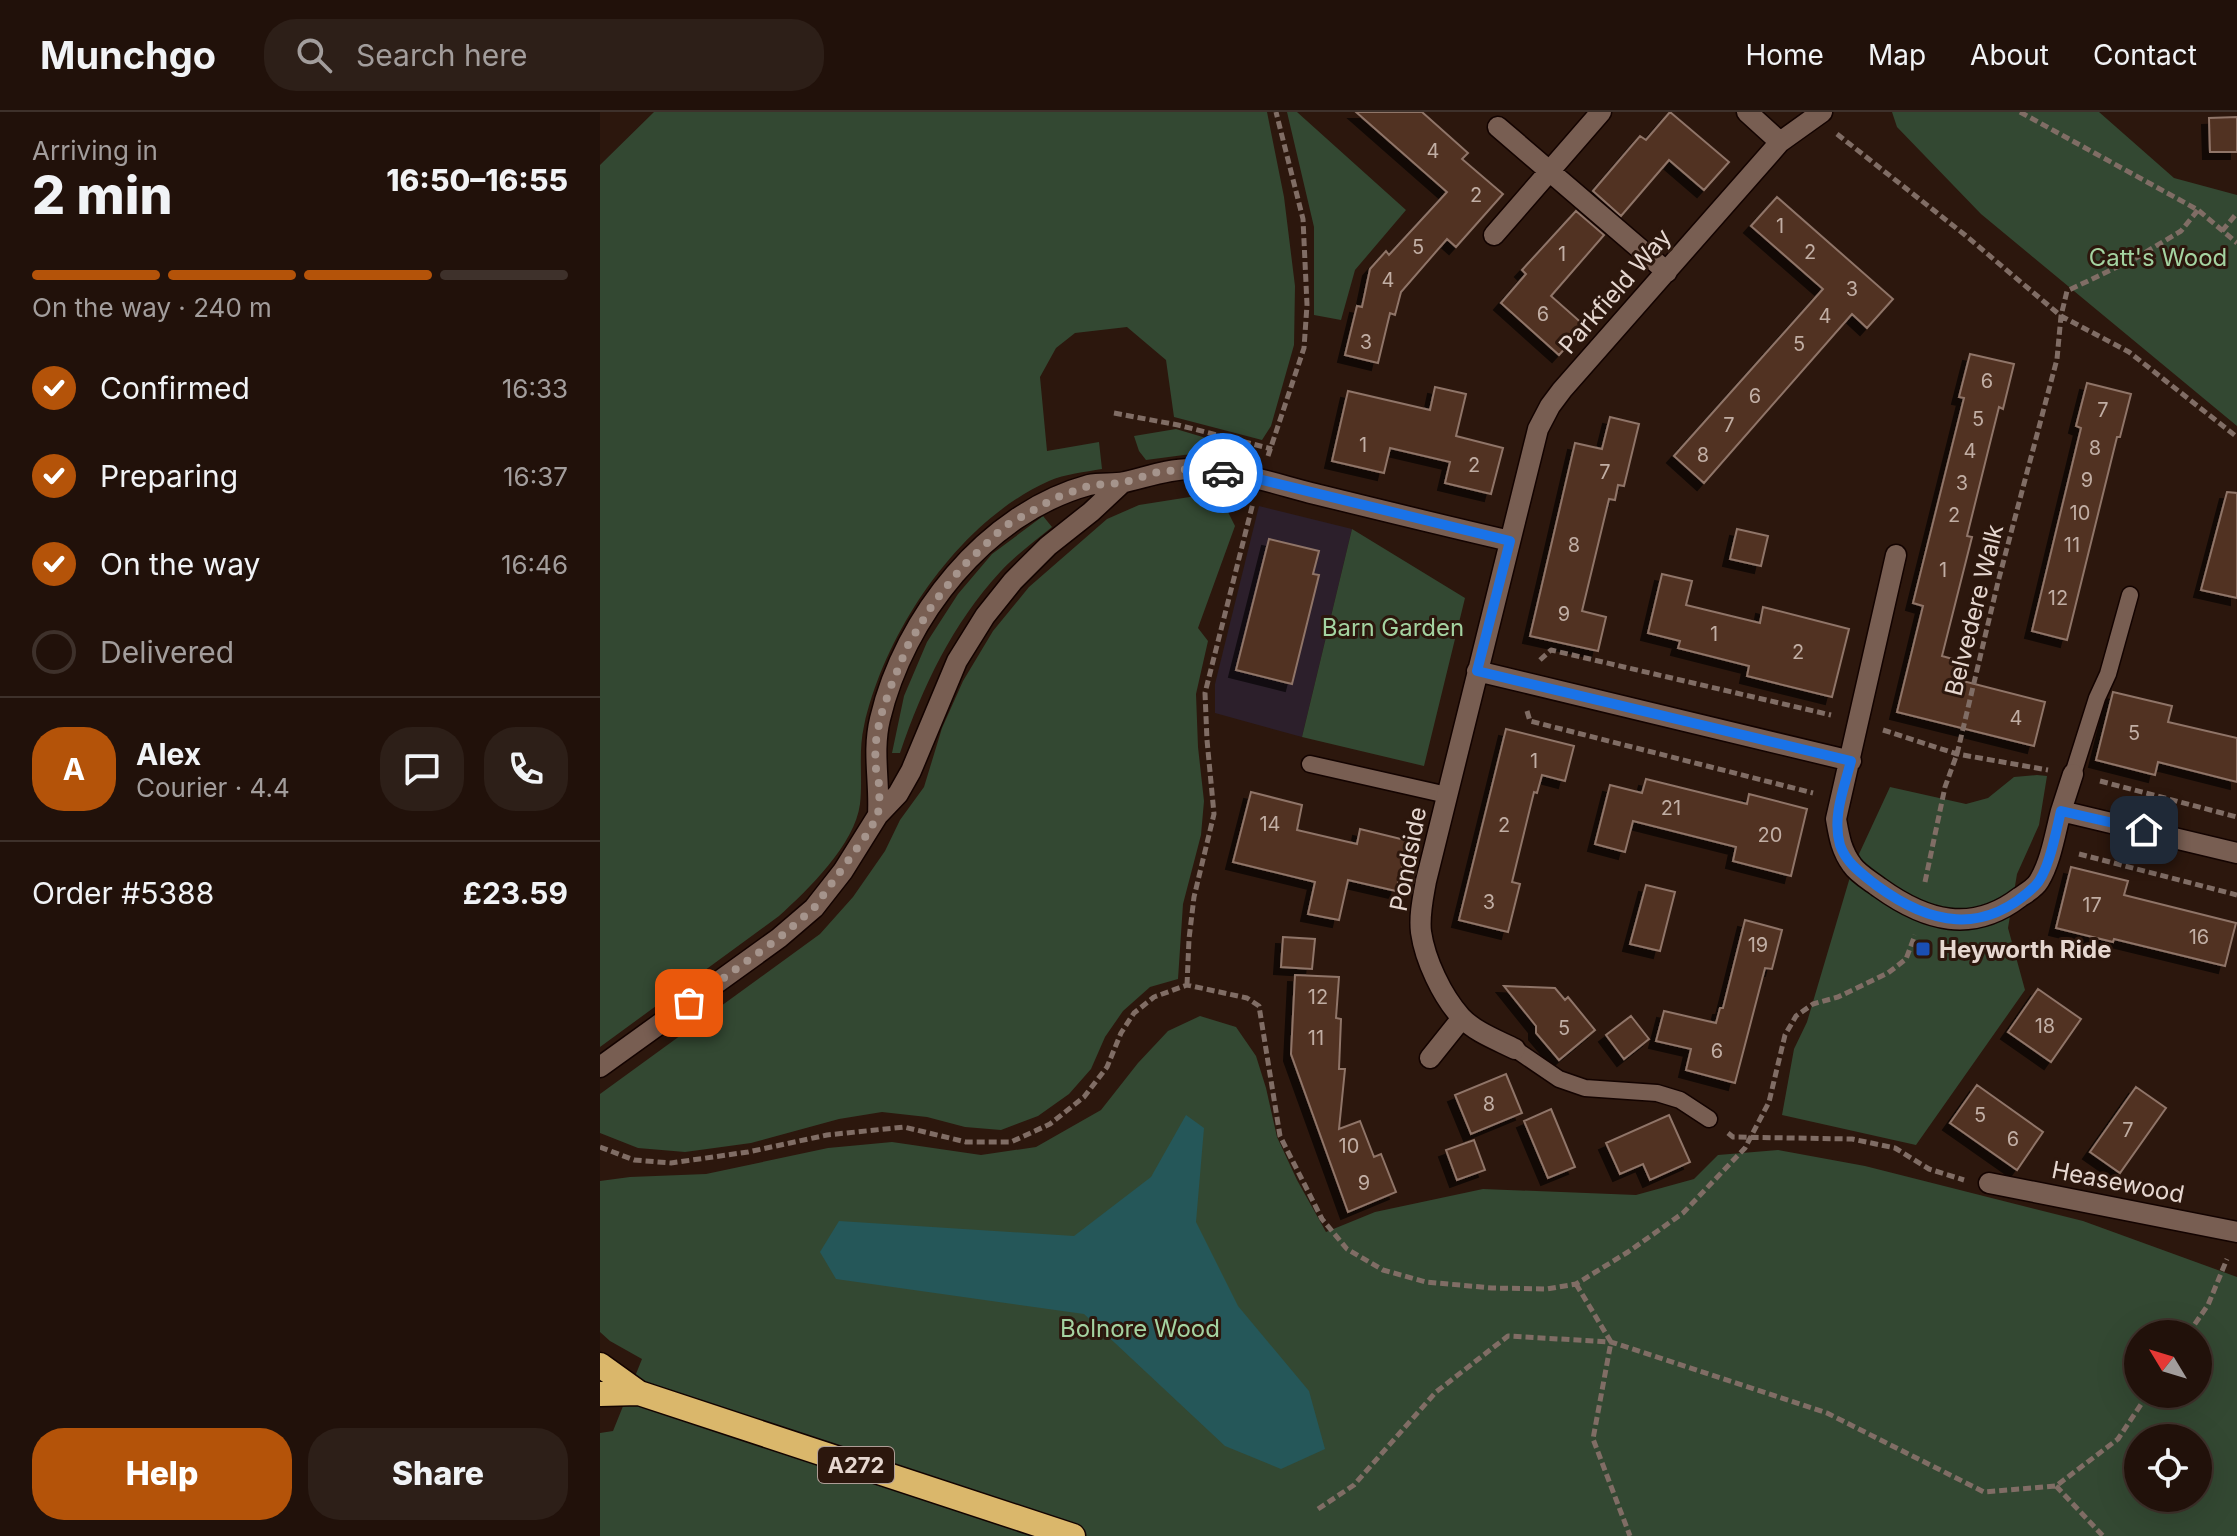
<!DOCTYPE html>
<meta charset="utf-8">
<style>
:root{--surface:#21110a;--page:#2d1f18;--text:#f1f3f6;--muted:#a29d9c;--line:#3e312b;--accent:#b45309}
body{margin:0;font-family:Inter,sans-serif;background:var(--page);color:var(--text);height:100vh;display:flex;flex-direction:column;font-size:30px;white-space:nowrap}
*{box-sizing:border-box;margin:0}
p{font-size:26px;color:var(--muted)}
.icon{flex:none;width:44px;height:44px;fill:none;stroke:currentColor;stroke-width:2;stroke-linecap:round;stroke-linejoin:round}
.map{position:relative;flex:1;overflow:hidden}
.sheet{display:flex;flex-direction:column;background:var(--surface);width:600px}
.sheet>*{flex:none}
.needle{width:52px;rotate:308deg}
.controls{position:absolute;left:1524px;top:1208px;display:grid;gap:16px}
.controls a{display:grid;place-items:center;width:88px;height:88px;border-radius:50%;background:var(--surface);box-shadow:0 8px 32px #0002,0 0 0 2px var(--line);font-size:40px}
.pin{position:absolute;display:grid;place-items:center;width:68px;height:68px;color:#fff;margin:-34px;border-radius:16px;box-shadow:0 4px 12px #0006}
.courier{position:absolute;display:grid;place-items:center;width:80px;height:80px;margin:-40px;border:6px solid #1a73e8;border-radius:50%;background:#fff;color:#222;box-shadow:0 2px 10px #0007}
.overview em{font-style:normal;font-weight:800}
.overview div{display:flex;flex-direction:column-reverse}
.overview{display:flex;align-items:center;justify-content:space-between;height:136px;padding:0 32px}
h1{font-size:52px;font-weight:800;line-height:60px}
.bar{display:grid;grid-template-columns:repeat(4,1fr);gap:12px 8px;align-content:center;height:96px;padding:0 32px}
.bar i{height:10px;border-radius:6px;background:var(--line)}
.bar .active{background:var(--accent)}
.bar p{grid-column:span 4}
.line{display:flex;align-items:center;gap:20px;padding:0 32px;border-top:2px solid var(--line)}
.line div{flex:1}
.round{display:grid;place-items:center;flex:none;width:84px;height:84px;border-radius:32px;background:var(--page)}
ol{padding:0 32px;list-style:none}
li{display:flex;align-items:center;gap:24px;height:88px}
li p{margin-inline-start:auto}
li .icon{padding:8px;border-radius:50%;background:var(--accent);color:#fff;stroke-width:4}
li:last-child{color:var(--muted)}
li i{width:44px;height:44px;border:4px solid var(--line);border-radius:50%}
.action{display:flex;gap:16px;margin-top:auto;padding:16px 32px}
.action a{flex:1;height:92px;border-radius:32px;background:var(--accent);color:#fff;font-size:32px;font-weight:800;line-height:92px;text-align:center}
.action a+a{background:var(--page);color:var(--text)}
header{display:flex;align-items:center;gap:48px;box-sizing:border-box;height:112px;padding:0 40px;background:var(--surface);border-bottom:2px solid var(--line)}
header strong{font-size:38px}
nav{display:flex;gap:44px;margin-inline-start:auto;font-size:28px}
.search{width:560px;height:72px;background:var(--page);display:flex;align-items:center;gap:20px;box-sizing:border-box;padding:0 28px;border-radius:32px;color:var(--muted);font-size:30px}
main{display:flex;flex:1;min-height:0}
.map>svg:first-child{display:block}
.education{fill:#2c1f2b}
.green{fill:#334832;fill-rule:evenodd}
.water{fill:#255759}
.building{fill:#513122;stroke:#8f7468;stroke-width:2;filter:url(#shadow)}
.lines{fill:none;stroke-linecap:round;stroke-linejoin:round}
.lane-casing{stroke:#130300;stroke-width:19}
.street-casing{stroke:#130300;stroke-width:23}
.highway-casing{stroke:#130300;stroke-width:27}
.path{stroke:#806d65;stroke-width:5;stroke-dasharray:8 4;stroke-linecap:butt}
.lane{stroke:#785e52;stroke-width:16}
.street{stroke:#785e52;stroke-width:20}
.highway{stroke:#dab76b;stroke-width:24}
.done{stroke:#a5948c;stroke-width:8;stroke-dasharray:0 14.4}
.route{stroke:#1a73e8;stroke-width:10}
.transit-dot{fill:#1a4fb4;stroke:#2c170d;stroke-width:3}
.labels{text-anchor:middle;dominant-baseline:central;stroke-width:6;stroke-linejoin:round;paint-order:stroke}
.number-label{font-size:20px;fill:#c1aea4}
.shield{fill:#2c170d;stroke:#ae9d96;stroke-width:2}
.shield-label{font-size:22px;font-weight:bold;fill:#e6d7d0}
.park-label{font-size:24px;fill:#a4d3a1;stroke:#2c170d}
.street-label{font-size:24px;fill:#e6d7d0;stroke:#2c170d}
.poi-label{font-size:24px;font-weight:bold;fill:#e6d7d0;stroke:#2c170d;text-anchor:start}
</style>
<header>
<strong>Munchgo</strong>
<div class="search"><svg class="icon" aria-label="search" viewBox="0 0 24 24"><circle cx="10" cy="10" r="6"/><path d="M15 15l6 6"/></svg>Search here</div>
<nav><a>Home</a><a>Map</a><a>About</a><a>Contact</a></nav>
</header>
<main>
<section class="sheet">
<div class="overview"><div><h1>2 min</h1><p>Arriving in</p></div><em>16:50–16:55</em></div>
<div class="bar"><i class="active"></i><i class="active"></i><i class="active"></i><i></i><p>On the way · 240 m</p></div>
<ol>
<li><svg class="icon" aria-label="check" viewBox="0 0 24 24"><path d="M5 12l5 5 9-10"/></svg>Confirmed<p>16:33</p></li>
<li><svg class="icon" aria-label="check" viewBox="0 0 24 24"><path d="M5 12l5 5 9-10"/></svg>Preparing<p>16:37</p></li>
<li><svg class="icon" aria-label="check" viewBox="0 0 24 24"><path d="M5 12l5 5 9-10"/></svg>On the way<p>16:46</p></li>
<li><i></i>Delivered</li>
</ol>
<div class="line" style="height:144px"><b class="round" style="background:var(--accent);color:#fff">A</b><div><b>Alex</b><p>Courier · 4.4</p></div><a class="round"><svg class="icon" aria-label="chat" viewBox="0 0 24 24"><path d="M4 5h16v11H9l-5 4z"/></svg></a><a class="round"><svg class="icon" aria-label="phone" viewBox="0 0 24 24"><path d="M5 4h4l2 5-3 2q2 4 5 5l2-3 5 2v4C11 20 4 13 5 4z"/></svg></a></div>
<div class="line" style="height:104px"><div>Order #5388</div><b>£23.59</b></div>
<div class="action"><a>Help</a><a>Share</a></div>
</section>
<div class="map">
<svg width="1637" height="1424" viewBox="0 0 1637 1424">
<defs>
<filter id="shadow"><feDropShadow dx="-7" dy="7" stdDeviation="0" flood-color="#0009"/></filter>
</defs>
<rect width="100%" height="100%" fill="#2c170d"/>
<path class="education" d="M659,394L752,417L702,625L615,601V572Z"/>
<path class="green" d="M54,0H667L684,85L695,174L694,233L671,314L662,328L574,305L566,248L527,215L475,221L456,236L440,265L447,339L499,330L502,357C485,360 465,362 449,369C359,409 285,519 264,614C258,640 263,666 260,692C255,732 208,778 179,804L0,935V53Z
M687,0H697L806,98L755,158L741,208L714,203V115Z
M1292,0H1499L1574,66L1637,83V314L1381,102L1297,15Z
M576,317L653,340L654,347L599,341L546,348L539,339L534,324Z
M596,384L626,396L635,414L598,516L608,529L596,582L598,635L604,689L601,723L583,792L578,867L550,875L523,899L505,925L491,957L469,982L438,1004L401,1018L365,1015L327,1005L282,1000L239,1007L151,1031L85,1040L38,1036L0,1021V982L220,822L253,785L285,739L300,708L324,675L342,616L363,569L393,519L429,475L507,407L539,393Z
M443,404L452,415C435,429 416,443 401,459C352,512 323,574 300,641H292L304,584L327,530L358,482L392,442Z
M752,417L865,486L824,654L702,625Z
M1437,663L1447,664L1439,713L1417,762L1408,816L1425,878L1316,1033L1182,1003L1194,937L1207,910L1253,755L1290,675L1366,692L1388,686L1414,665Z
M600,904L636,915L656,944L666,976L677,1025L697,1068L726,1120L775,1100L883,1077L1036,1083L1094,1067L1118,1043L1178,1038L1265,1054L1483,1109L1637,1165V1424H0V1321L13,1319L42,1247L10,1229L0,1220V1069L30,1065L106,1062L228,1036L292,1030L381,1043L436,1035L501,998L538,951L568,919ZM1538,1222H1598V1282H1538ZM1538,1326H1598V1386H1538Z"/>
<path class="water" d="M586,1003L604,1016L596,1110L638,1194L709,1279L725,1337L681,1357L625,1334L484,1202L236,1167L220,1140L239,1109L474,1124L551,1065Z"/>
<path class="building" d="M756,0H822L868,41L862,47L903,82L856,135L847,127L801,180L795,203L790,201L778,251L745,243L757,194L762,195L770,157L786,139L789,143L847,80Z
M1070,0L1129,50L1104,78L1069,48L1021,104L993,79L1040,24L1046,28Z
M1637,5V40H1610L1609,6Z
M1177,85L1293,187L1267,216L1252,202L1104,371L1074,344L1223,177L1151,114Z
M976,99L1004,123L951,184L985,214L959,243L901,191L926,162L922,158Z
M1370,242L1414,252L1403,297L1399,295L1391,327L1367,424L1372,425L1342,544L1360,549L1355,567L1445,590L1434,634L1297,600L1323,494L1313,491L1364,286L1359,285Z
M1487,271L1531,282L1520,325H1517L1467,528L1432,519L1481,316L1476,314Z
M835,275L866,282L856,324L903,336L891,382L845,371L850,350L790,336L784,361L732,349L748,279L830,298Z
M1010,305L1039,312L1024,374L1018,373L1015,388L1009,387L982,499L1006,505L998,539L930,524L975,331L1002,337Z
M1627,380L1637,381V486L1601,478Z
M1137,417L1168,424L1161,454L1130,447Z
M669,427L719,439L713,462L719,463L692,572L636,558Z
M1062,462L1092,469L1086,493L1160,511L1163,495L1249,517L1232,585L1147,564L1149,554L1078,536L1080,529L1048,521Z
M1513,580L1572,594L1568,610L1637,626V670L1558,650L1555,663L1496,648Z
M906,617L974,634L965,669L942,663L937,681L934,680L912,770L920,772L908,820L859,808Z
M1046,667L1147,692L1149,682L1207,697L1191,764L1133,749L1136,735L1033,709L1025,740L995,732L1010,673L1042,681Z
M651,680L702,693L697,718L757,732L760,717L809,729L796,779L748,768L739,808L708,802L715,770L633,750Z
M1471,755L1528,769L1524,783L1636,811L1625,854L1514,827L1513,830L1456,816Z
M1046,773L1075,780L1060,839L1030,832Z
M1145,808L1182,818L1172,857L1165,856L1135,971L1086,958L1091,937L1056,929L1064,899L1116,911L1120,896H1123Z
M683,825L715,827L712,857L681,855Z
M695,863L739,865L736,906L741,907L739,957H745L739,1017L760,1009L774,1045L781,1042L796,1080L748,1100L691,942Z
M904,874L955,876L965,888L968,885L995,918L959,948L936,921V914Z
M1438,877L1481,907L1451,950L1408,920Z
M1031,904L1049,927L1024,947L1006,923Z
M906,962L922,1001L871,1022L855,983Z
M1377,973L1443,1020L1417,1058L1350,1011Z
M1536,975L1566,996L1520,1061L1490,1040Z
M951,997L975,1055L948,1066L924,1009Z
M1069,1003L1090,1050L1050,1068L1043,1052L1020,1062L1006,1031Z
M874,1028L885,1058L857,1068L846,1038Z"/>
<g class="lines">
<defs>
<path id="lane" d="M710,652L847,683
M1473,662L1497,586L1508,562L1530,483
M915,937L959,967L985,976L1057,981L1080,988L1109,1007"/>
<path id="street" d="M1147,0L1180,30
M898,15L1067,160
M894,123L1001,0
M1296,443L1236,707C1239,724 1241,738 1252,753C1258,762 1271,769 1280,776C1326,809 1372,822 1420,785C1426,781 1435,776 1439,769C1451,749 1455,722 1461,699L1637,741
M877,559L1251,649
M1461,699L1473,662
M278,703C280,670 272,640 280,607C304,505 386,401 489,373C501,370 514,373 525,370C547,365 568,357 591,357C633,357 675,372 715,382C780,398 845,414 910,429
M915,937C897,928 875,920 861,905C842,884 825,848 821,820C819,803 823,786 826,769L938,317L950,294L962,278L1180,30L1222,0
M830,946L862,906
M0,955L179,826L214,796L243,759L278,703L298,682L311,659L357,549L385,504L413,469L448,434L491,400L522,371
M1389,1071L1637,1120"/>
<path id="highway" d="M0,1253L39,1281L473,1424
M0,1282L39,1281"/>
</defs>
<use href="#lane" class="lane-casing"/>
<use href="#street" class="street-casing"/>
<use href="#highway" class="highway-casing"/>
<path class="path" d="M1420,0L1598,98L1637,131
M1237,22L1365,123L1461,204L1529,240L1637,325
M1622,119L1637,101
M514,301L578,313L672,337
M668,344L704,236L707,193L703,107L676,0
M940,548L951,538L1231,603
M927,599L930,609L1213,681
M1283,618L1357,642L1448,658
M1500,669L1637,705
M1479,742L1637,783
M1325,770L1345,675L1357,642L1398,470L1457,247L1461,204L1467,179L1536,146L1581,119L1598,98
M587,873L589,827L594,785L614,702L607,628L605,581L653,391
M1128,1021L1133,1025L1252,1027L1295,1036L1329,1057L1364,1068
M0,1035L34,1048L71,1051L148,1040L227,1023L304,1015L366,1030H411L450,1012L484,985L507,955L521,921L534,901L554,885L587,873L647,886L659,894L680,1024L722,1107L747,1137L783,1158L826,1170L892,1176L947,1177L976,1172L1028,1140L1083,1101L1145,1036L1169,990L1185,923L1196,904L1213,892L1238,885L1288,861L1306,847L1315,823
M976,1172L1011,1230L993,1327L1030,1424
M1588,1222L1608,1193L1627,1147
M1456,1374L1503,1424
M718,1397L754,1373L836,1280L908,1224L1011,1230L1227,1301L1384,1380L1456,1374L1518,1327L1548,1282"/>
<use href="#lane" class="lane"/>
<use href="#street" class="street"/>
<use href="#highway" class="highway"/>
</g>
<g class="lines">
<path class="done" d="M89,891L179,826L214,796L268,721L278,703L280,677L276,657L275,635L280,606L291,574L308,533L333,492L362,455L405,414L455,386L491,373L522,371L558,360L590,357L623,361"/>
<path class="route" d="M623,361L642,363L910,429L877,559L1251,649C1244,676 1232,705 1240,733C1246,751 1262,762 1276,773C1330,813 1383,824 1435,774C1449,760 1456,719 1461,699L1544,718"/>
</g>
<rect class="transit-dot" x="1315" y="829" width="16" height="16" rx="4"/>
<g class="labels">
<g class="number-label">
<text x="833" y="39">4</text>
<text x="876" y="83">2</text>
<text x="1180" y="114">1</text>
<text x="818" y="135">5</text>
<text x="1210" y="140">2</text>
<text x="962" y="142">1</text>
<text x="788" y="168">4</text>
<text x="1252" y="177">3</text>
<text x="943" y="202">6</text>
<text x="1225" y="204">4</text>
<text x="766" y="230">3</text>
<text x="1199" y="232">5</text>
<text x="1387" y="269">6</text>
<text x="1155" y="284">6</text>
<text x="1503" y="298">7</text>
<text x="1378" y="307">5</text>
<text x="1129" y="313">7</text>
<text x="763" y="333">1</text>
<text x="1495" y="336">8</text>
<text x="1370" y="339">4</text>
<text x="1103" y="343">8</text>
<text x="874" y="353">2</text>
<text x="1005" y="360">7</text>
<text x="1487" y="368">9</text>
<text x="1362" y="371">3</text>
<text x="1480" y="401">10</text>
<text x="1354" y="403">2</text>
<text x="974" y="433">8</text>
<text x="1472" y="433">11</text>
<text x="1343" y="458">1</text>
<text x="1458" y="486">12</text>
<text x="964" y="502">9</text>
<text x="1114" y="522">1</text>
<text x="1198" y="540">2</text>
<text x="1416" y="606">4</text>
<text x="1534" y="621">5</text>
<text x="934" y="649">1</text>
<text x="1071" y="696">21</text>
<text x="670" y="712">14</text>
<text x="904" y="713">2</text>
<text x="1170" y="723">20</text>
<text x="889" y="790">3</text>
<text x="1492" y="793">17</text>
<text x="1599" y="825">16</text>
<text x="1158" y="833">19</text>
<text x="718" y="885">12</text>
<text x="1445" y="914">18</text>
<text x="964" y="916">5</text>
<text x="716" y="926">11</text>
<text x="1117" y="939">6</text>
<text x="889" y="992">8</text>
<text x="1380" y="1003">5</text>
<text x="1528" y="1018">7</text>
<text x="1413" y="1027">6</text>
<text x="749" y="1034">10</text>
<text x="764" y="1071">9</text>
</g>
<rect class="shield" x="218" y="1335" width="76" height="36" rx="6"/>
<g class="shield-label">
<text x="256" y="1353">A272</text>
</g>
<g class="park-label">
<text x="1558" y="145">Catt's Wood</text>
<text x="793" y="515">Barn Garden</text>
<text x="540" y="1216">Bolnore Wood</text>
</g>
<g class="street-label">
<text transform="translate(1015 179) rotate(-49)">Parkfield Way</text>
<text transform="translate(1374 498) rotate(-76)">Belvedere Walk</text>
<text transform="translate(808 747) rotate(-79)">Pondside</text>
<text transform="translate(1518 1070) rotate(11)">Heasewood</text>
</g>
<g class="poi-label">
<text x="1339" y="837">Heyworth Ride</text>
</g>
</g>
</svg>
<div class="controls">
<a><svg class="needle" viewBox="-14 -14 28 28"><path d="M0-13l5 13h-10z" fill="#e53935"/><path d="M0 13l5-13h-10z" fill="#a29d9c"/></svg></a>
<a><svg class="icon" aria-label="locate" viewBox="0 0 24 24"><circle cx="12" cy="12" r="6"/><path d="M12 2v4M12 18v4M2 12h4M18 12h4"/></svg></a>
</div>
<div class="pin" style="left:89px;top:891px;background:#ea580c"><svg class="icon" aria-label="bag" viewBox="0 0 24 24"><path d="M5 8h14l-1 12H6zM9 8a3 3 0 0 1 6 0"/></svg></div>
<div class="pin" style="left:1544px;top:718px;background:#1f2937"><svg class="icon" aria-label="home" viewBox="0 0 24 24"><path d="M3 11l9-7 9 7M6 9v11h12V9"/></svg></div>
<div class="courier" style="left:623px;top:361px"><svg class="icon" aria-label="car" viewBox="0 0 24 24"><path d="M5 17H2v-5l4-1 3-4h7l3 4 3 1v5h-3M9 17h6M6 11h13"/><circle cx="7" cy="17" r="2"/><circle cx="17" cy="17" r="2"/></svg></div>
</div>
</main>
